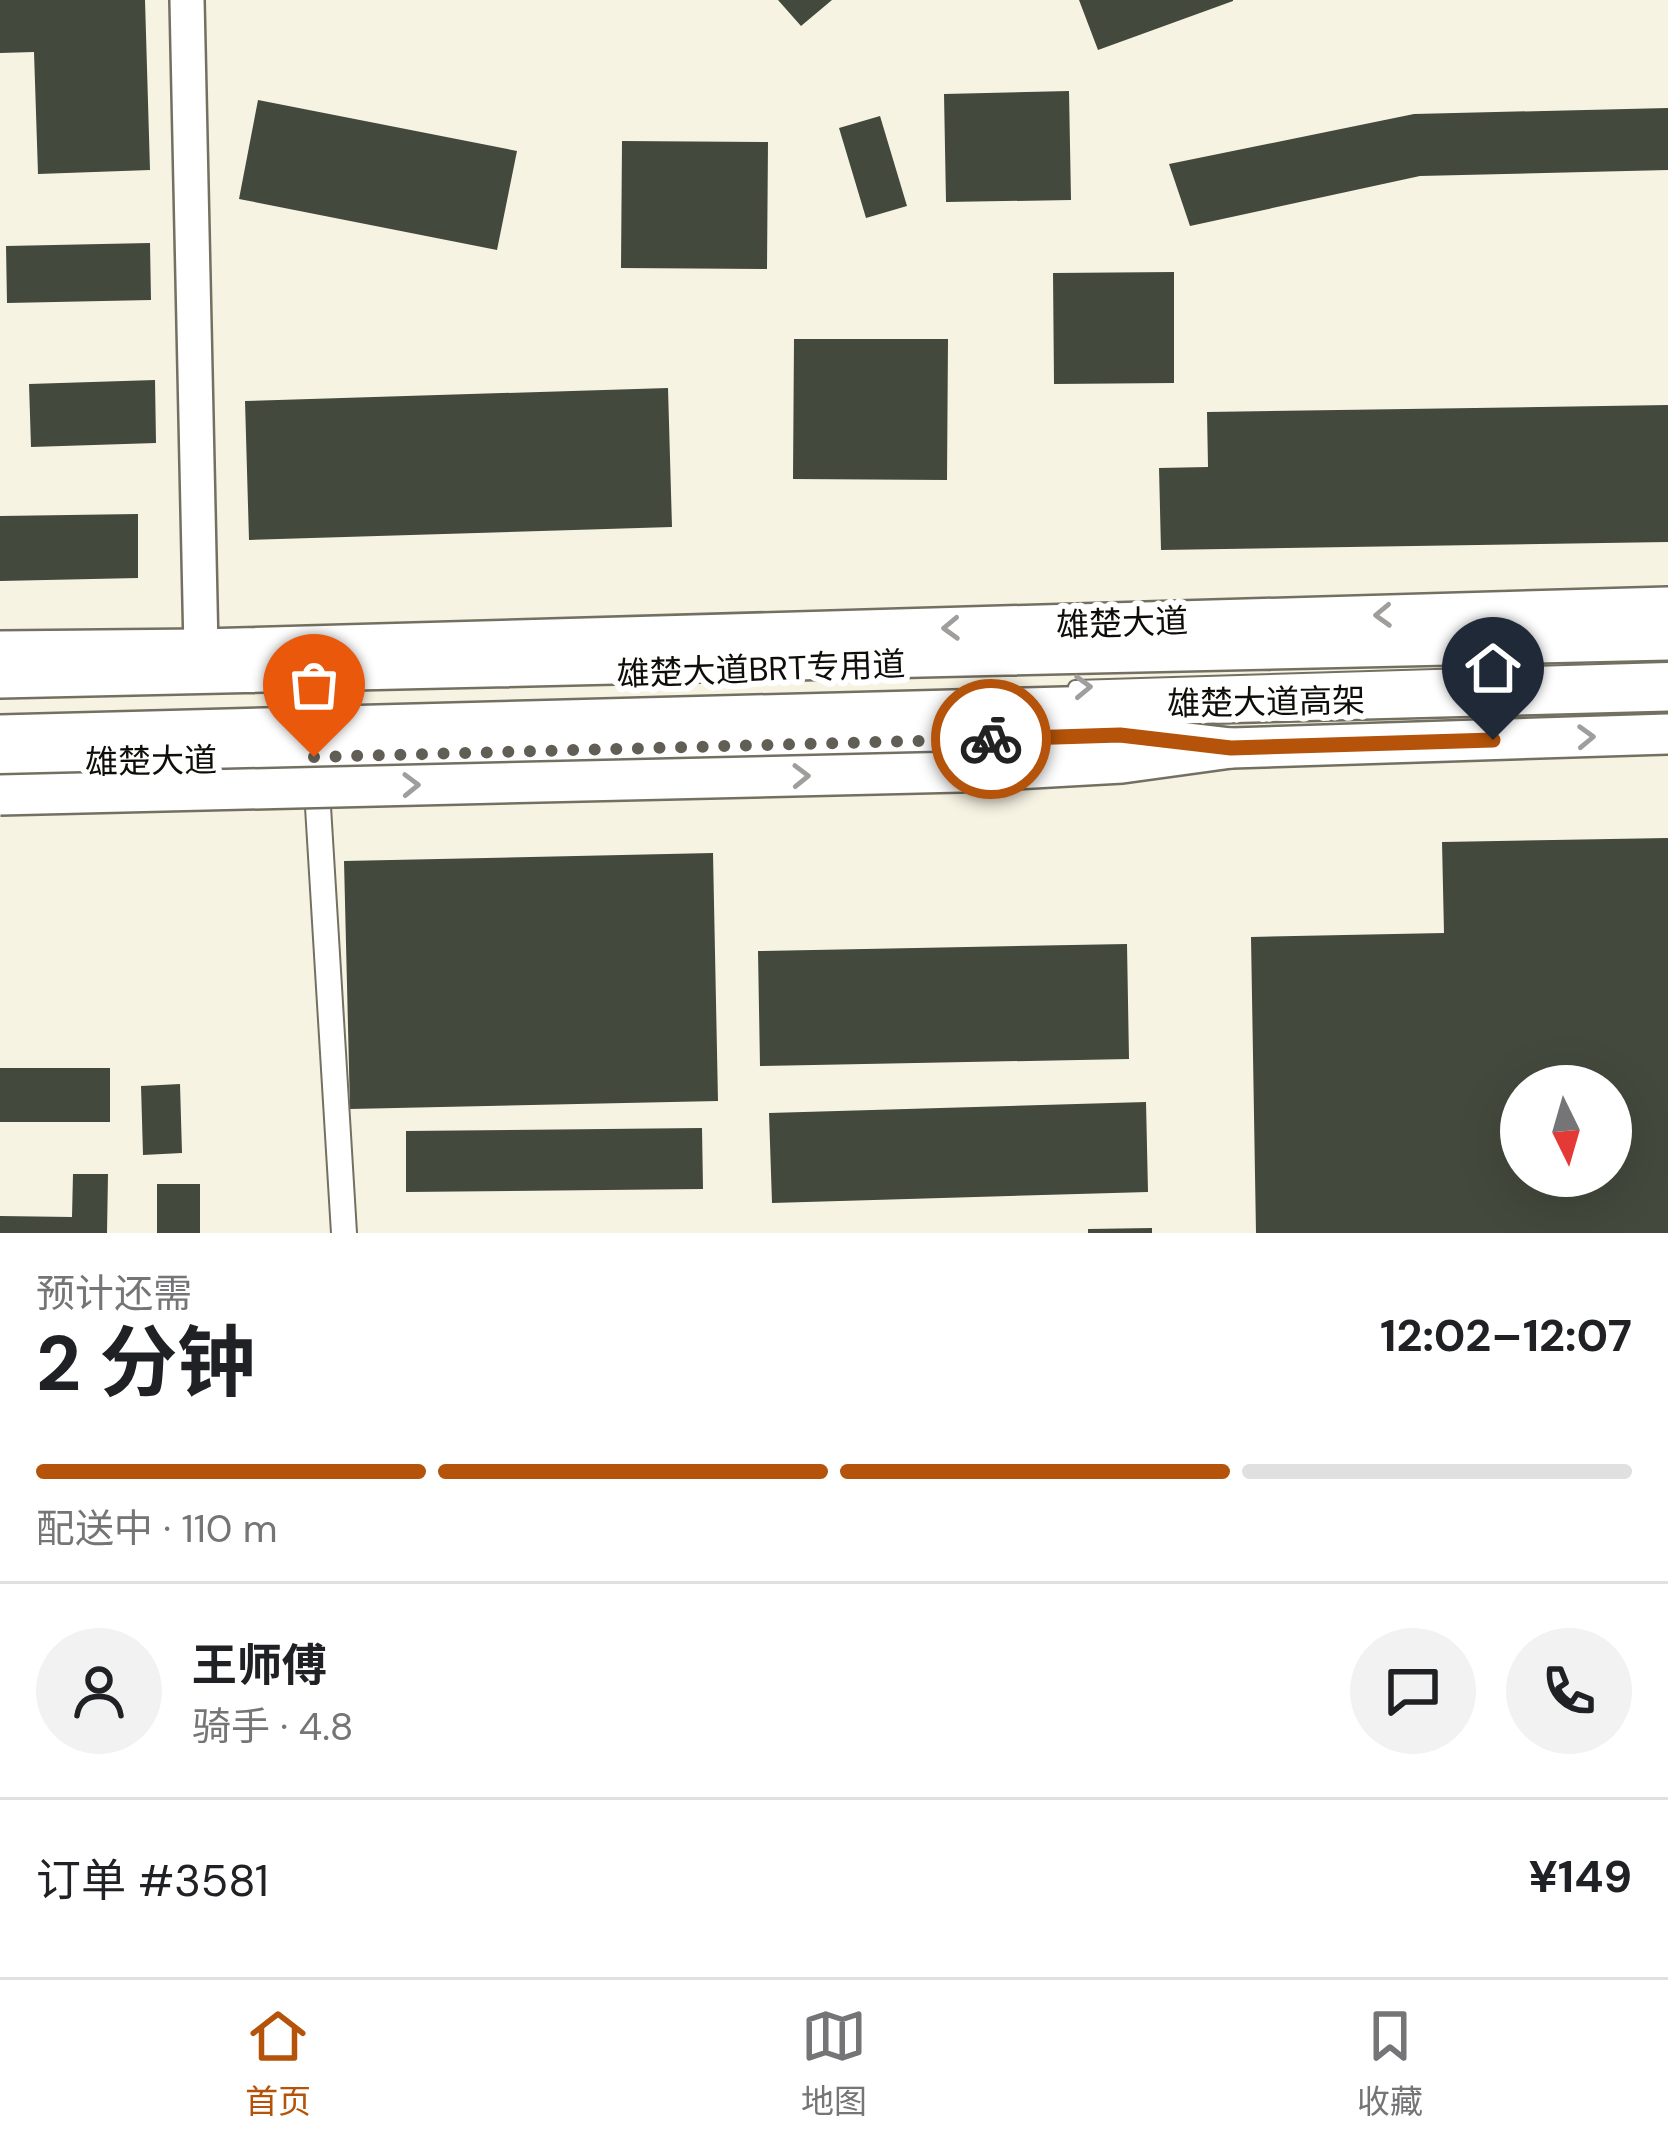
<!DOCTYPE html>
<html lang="zh">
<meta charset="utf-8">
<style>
:root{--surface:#fff;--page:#f2f2f2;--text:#202124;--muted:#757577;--line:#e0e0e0;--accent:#b45309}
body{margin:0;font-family:"DM Sans","Noto Sans SC",sans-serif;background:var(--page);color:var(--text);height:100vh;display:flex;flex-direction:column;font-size:45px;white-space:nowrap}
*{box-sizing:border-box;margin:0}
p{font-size:39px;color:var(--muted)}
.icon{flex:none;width:66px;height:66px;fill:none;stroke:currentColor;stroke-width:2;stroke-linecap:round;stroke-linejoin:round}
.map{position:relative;height:1233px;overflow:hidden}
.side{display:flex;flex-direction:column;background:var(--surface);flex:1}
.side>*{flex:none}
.needle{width:78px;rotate:175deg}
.fabs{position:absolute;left:1500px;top:1065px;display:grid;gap:24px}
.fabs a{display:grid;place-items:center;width:132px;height:132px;border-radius:50%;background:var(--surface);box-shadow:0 12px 48px #0002;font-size:60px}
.pin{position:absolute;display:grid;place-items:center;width:102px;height:102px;color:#fff;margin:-123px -51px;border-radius:50% 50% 50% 0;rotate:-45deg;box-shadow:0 0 12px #0007}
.pin .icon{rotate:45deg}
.courier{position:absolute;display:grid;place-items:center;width:120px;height:120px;margin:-60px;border:9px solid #b45309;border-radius:50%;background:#fff;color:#222;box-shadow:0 3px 15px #0007}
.head em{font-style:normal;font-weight:700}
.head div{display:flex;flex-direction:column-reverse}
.head{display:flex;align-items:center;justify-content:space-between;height:204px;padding:0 36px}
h1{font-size:78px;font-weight:700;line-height:90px}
.bar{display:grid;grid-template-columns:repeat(4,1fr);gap:18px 12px;align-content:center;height:144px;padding:0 36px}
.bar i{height:15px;border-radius:9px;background:var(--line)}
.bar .active{background:var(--accent)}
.bar p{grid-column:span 4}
.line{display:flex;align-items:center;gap:30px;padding:0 36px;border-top:3px solid var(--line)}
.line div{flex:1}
.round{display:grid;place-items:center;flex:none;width:126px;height:126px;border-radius:63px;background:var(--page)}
.tab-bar{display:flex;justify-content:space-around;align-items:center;height:168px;border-top:3px solid var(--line);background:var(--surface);font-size:33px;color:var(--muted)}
.tab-bar a{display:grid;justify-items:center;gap:6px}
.tab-bar .active{color:var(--accent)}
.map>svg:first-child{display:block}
.building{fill:#43493c;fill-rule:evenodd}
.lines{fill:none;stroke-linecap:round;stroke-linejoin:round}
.service-casing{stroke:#737062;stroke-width:16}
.minor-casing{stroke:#737062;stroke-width:28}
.secondary-casing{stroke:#737062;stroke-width:38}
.primary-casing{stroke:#737062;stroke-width:44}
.trunk-casing{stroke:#737062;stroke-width:44}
.service{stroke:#fff;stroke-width:12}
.minor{stroke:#fff;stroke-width:24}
.secondary{stroke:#fff;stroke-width:33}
.primary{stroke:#fff;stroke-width:39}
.trunk{stroke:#fff;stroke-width:39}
.trunk-bridge-casing{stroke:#737062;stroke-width:44;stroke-linecap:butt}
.trunk-bridge{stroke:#fff;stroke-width:39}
.oneway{stroke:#9f9e9c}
.done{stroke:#605e55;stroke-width:12;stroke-dasharray:0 21.6}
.route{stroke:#b45309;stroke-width:15}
.labels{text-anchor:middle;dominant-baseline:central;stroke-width:12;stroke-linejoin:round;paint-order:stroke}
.street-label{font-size:33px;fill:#0e0d08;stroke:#fff}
</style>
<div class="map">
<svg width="1668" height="1233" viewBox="0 0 1668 1233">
<rect width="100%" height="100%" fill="#f7f3e3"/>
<path class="building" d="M0,0H145L150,170L38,174L34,52L0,53Z
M778,0H832L801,26Z
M1079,0H1233V1L1098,50Z
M1069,91L1071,200L946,202L944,94Z
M258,100L517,151L497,250L239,199Z
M1668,108V170L1420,176L1190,226L1169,164L1414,114Z
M880,116L907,206L866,218L839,128Z
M622,141L768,142L767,269L621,268Z
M150,243L151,300L7,303L6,246Z
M1174,272V383L1054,384L1053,273Z
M794,339H948L947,480L793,479Z
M155,380L156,443L31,447L29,384Z
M668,388L672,527L249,540L245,401Z
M1668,405V542L1161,550L1159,468L1208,467L1207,412Z
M138,514V578L0,581V516Z
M1668,838V1233H1256L1251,937L1444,933L1442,842ZM1521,1086H1611V1176H1521Z
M713,853L718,1101L350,1109L344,861Z
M1127,944L1129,1059L760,1066L758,951Z
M0,1068H110V1122H0Z
M180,1084L182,1153L143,1155L141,1086Z
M1146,1102L1148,1192L772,1203L769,1113Z
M702,1128L703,1189L406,1192V1131Z
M73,1174H108L107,1233H0V1216L72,1217Z
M157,1184H200V1233H157Z
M1152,1228V1233H1088V1229Z"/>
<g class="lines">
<defs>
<path id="service" d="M1075,687L1668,669"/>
<path id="minor" d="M316,774L344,1233"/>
<path id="secondary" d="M187,0L201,649"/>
<path id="primary" d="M0,651L201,649L1668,607
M0,764L1120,735L1231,748L1668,734"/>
<path id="trunk" d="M0,678L1668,640
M0,735L1668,691
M960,772L1122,763L1231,748"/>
</defs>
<use href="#service" class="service-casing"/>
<use href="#minor" class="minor-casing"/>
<use href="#secondary" class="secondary-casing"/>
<use href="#primary" class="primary-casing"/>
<use href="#trunk" class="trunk-casing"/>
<use href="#service" class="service"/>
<use href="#minor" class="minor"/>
<use href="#secondary" class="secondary"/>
<use href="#primary" class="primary"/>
<use href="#trunk" class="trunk"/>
<defs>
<path id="trunk-bridge" d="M0,795L960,772"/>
</defs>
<use href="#trunk-bridge" class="trunk-bridge-casing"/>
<use href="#trunk-bridge" class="trunk-bridge"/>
</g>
<defs><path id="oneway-chevron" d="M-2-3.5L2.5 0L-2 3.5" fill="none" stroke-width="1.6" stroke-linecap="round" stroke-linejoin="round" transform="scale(3)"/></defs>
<g class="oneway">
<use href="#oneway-chevron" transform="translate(1383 615) rotate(178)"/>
<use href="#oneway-chevron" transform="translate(951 628) rotate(178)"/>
<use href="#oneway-chevron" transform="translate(1083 687) rotate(-2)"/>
<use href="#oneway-chevron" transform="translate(1586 737) rotate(-2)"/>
<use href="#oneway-chevron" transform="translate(801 776) rotate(-1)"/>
<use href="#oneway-chevron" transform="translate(411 785) rotate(-1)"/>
</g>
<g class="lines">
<path class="done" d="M314,757L991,739"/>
<path class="route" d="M991,739L1120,735L1231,748L1493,740"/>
</g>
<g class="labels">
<g class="street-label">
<text transform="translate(1122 623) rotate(-2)">雄楚大道</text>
<text transform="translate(761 669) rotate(-2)">雄楚大道BRT专用道</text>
<text transform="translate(1266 702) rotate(-1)">雄楚大道高架</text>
<text transform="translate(151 761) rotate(-1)">雄楚大道</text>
</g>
</g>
</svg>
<div class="fabs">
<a><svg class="needle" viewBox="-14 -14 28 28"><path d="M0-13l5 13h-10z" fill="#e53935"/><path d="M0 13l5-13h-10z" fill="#757577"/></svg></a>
</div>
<div class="pin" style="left:314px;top:757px;background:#ea580c"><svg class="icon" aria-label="bag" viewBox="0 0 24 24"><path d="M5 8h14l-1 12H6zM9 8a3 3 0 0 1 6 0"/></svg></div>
<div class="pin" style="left:1493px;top:740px;background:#1f2937"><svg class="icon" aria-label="home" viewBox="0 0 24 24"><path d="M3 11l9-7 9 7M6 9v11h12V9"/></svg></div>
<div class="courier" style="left:991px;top:739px"><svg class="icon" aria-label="bike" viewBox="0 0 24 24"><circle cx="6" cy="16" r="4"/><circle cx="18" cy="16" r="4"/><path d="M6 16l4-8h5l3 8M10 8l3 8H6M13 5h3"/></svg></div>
</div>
<section class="side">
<div class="head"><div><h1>2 分钟</h1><p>预计还需</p></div><em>12:02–12:07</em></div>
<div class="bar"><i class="active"></i><i class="active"></i><i class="active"></i><i></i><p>配送中 · 110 m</p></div>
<div class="line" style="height:216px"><a class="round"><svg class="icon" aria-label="person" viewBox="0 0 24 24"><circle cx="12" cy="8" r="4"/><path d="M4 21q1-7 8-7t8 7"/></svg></a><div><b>王师傅</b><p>骑手 · 4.8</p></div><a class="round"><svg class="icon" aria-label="chat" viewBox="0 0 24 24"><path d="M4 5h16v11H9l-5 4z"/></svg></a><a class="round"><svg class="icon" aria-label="phone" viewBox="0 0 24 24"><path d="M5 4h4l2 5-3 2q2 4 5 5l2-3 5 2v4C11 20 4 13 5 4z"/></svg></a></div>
<div class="line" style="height:156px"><div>订单 #3581</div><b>¥149</b></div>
</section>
<nav class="tab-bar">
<a class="active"><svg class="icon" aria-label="home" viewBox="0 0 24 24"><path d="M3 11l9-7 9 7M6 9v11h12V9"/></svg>首页</a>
<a><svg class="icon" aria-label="map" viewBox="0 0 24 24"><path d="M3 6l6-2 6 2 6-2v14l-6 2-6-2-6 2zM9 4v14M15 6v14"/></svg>地图</a>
<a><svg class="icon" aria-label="saved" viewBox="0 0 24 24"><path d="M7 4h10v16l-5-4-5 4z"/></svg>收藏</a>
</nav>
